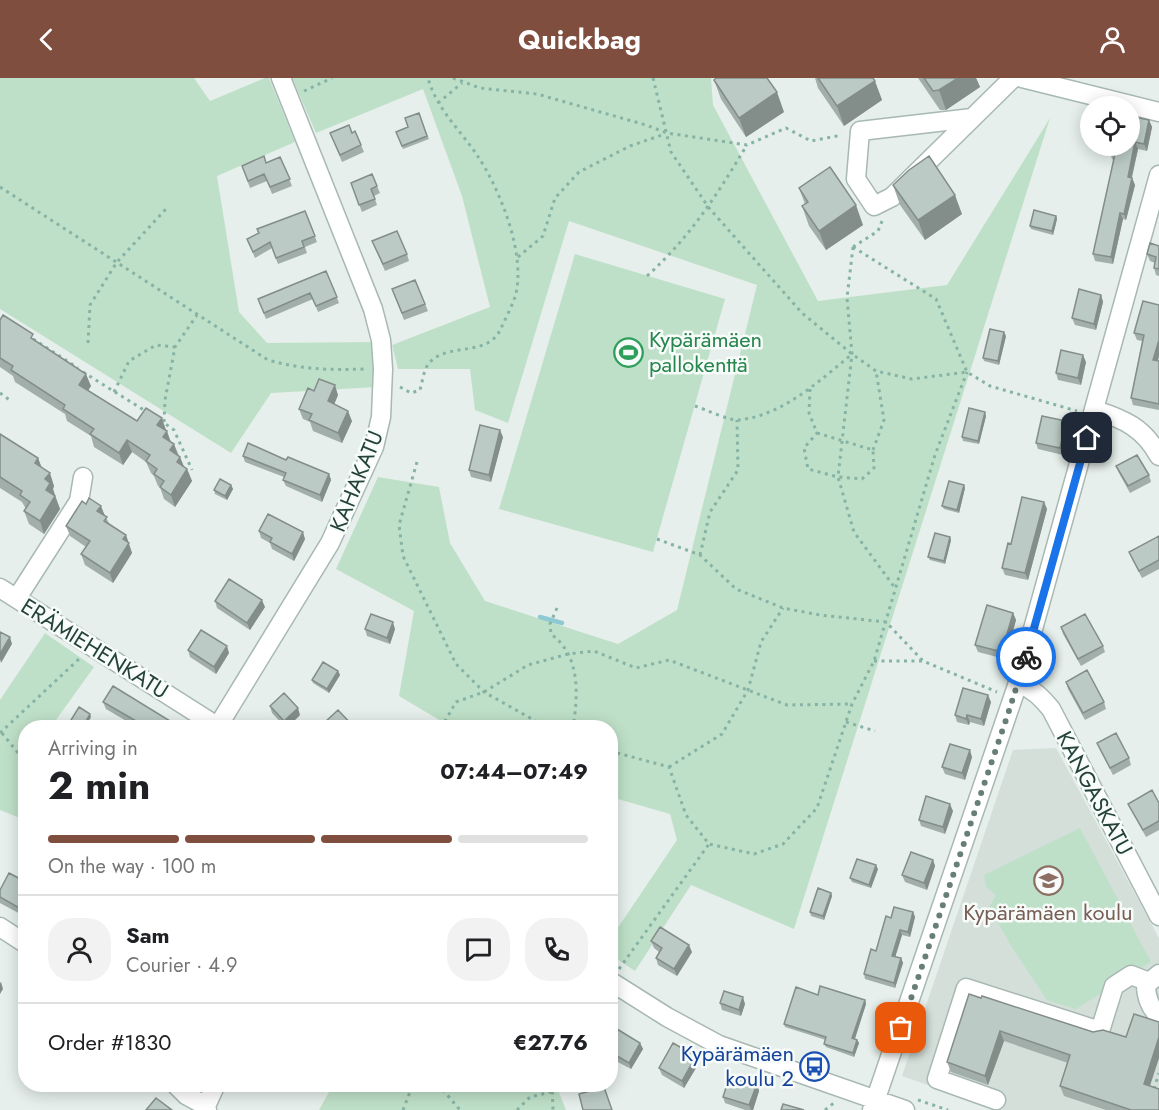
<!DOCTYPE html>
<meta charset="utf-8">
<style>
:root{--surface:#fff;--page:#f2f2f2;--text:#202124;--muted:#757577;--line:#e0e0e0;--accent:#7f4e3f}
body{margin:0;font-family:Jost,sans-serif;background:var(--page);color:var(--text);height:100vh;display:flex;flex-direction:column;font-size:22px;white-space:nowrap}
*{box-sizing:border-box;margin:0}
p{font-size:20px;color:var(--muted)}
.icon{flex:none;width:33px;height:33px;fill:none;stroke:currentColor;stroke-width:2;stroke-linecap:round;stroke-linejoin:round}
.map{position:relative;flex:1;overflow:hidden}
.side{position:absolute;left:18px;top:642px;width:600px;height:372px;display:flex;flex-direction:column;background:var(--surface);border-radius:24px;box-shadow:0 3px 15px #0003}
.side>*{flex:none}
.buttons{position:absolute;left:1080px;top:18px;display:grid;gap:12px}
.buttons a{display:grid;place-items:center;width:60px;height:60px;border-radius:50%;background:var(--surface);box-shadow:0 3px 15px #0003;font-size:30px}
.pin{position:absolute;display:grid;place-items:center;width:51px;height:51px;color:#fff;margin:-26px;border-radius:12px;box-shadow:0 3px 9px #0006}
.courier{position:absolute;display:grid;place-items:center;width:60px;height:60px;margin:-30px;border:4px solid #1a73e8;border-radius:50%;background:#fff;color:#222;box-shadow:0 2px 8px #0007}
.summary em{font-style:normal;font-weight:700}
.summary div{display:flex;flex-direction:column-reverse}
.summary{display:flex;align-items:center;justify-content:space-between;height:102px;padding:0 30px}
h1{font-size:39px;font-weight:700;line-height:45px}
.bar{display:grid;grid-template-columns:repeat(4,1fr);gap:9px 6px;align-content:center;height:72px;padding:0 30px}
.bar i{height:8px;border-radius:4px;background:var(--line)}
.bar .on{background:var(--accent)}
.bar p{grid-column:span 4}
.line{display:flex;align-items:center;gap:15px;padding:0 30px;border-top:2px solid var(--line)}
.line div{flex:1}
.round{display:grid;place-items:center;flex:none;width:63px;height:63px;border-radius:24px;background:var(--page)}
header{display:flex;justify-content:space-between;align-items:center;height:78px;padding:0 30px;background:var(--accent);color:#fff;font-size:27px;font-weight:700}
.map>svg:first-child{display:block}
.built{fill:#d4dfda}
.green{fill:#bfe0c8}
.lines{fill:none;stroke-linecap:round;stroke-linejoin:round}
.stream{stroke:#8ec9d4;stroke-width:4.5}
.minor-casing{stroke:#a8b8b2;stroke-width:21}
.path{stroke:#86b3a5;stroke-width:3;stroke-dasharray:3 4.5;stroke-linecap:butt}
.minor{stroke:#fff;stroke-width:18}
.wall{fill:#a1aea9}
.shaded-wall{fill:#838d89}
.building{fill:#bbcac4;stroke:#838d89;stroke-width:1.5}
.done{stroke:#687f78;stroke-width:6;stroke-dasharray:0 10.8}
.route{stroke:#1a73e8;stroke-width:8}
.labels{text-anchor:middle;dominant-baseline:central;stroke-width:5;stroke-linejoin:round;paint-order:stroke}
.leisure-label{font-size:22px;fill:#27864d;stroke:#f7fbf9;text-anchor:start}
.street-label{font-size:22px;fill:#24423a;stroke:#f7fbf9}
.education-label{font-size:22px;fill:#785e54;stroke:#f7fbf9}
.transit-label{font-size:22px;fill:#164399;stroke:#f7fbf9;text-anchor:end}
</style>
<header><svg class="icon" aria-label="back" viewBox="0 0 24 24"><path d="M15 5l-7 7 7 7"/></svg>Quickbag<svg class="icon" aria-label="person" viewBox="0 0 24 24"><circle cx="12" cy="8" r="4"/><path d="M4 21q1-7 8-7t8 7"/></svg></header>
<div class="map">
<svg width="1159" height="1032" viewBox="0 0 1159 1032">
<rect width="100%" height="100%" fill="#e6efeb"/>
<path class="built" d="M1056,670L1159,860V1032H999L902,998L1013,672Z"/>
<path class="green" d="M0,0H194L210,23L265,0H269L295,64L217,98L239,234L267,265L374,264L377,309L271,315L231,375L0,231Z
M292,0H711L713,27L818,223L947,207L1050,40L794,851L691,807L635,893L611,877V860L677,762L670,736L611,719L610,650L451,649L399,618L414,533L336,491L378,399L439,409L450,465L485,523L618,566L677,532L757,207L569,143L508,345L475,332L470,291H398L392,267L490,229L462,118L423,11L316,55Z
M575,176L725,221L653,474L499,431Z
M45,555L94,589L51,649L26,650L25,742L0,732V622Z
M1080,750L1151,884L1076,931L1047,922L1013,871L989,829L996,817L986,809L984,797Z
M333,1007H556L566,1032H319Z"/>
<g class="lines">
<path class="stream" d="M540,539L562,545"/>
<defs>
<path id="minor" d="M1022,0L1159,34
M972,40L860,53L856,101L874,128L892,119L1013,0
M1095,332C1124,341 1144,350 1159,378
M0,510L220,650
M17,520L79,423L83,399
M1018,605C1033,611 1041,619 1051,631L1159,838
M218,648L330,465L374,369L381,339L383,291L381,262L373,231L281,0
M0,849L26,866
M1159,896L1146,907C1146,918 1150,930 1159,938
M610,903L667,939L719,967L905,1032
M175,1006L186,1017L206,1028
M996,1022L937,1001L966,910L1100,953L1114,908L1131,897L1149,904
M207,1032L206,1028L216,1006
M872,1032L1018,605L1159,97"/>
</defs>
<use href="#minor" class="minor-casing"/>
<path class="path" d="M453,0L480,10L537,16L646,47L667,55L747,67L786,50L811,63L842,57
M653,0L671,74L709,130L802,235L852,276L876,293L912,301L967,294
M304,13L332,0
M438,25L462,5
M0,109L268,282C303,292 331,292 366,291
M853,169L847,220L852,276L838,399L854,454L895,510
M853,169L936,221L967,294L990,308L1077,333
M853,169L878,153L882,143
M518,179L543,158L555,120L579,94L630,68L665,56
M647,198C692,157 716,118 747,67
M33,261L78,290
M88,265L90,227L117,184L166,131
M83,294L147,334
M400,309L411,315L420,312C422,305 423,297 426,290C440,262 487,281 500,252C505,242 511,230 515,219C527,178 500,111 477,77C460,52 436,30 428,0
M810,311L809,335L817,355
M114,314L129,283L156,267L175,269
M0,315L11,323
M695,328C705,331 729,343 739,342C783,337 818,304 851,277
M160,342L174,352L192,392
M164,344L165,322L175,269L197,237
M817,355L873,372L874,390L862,401L838,399L808,391L804,370Z
M873,372L884,342L876,293
M417,384L399,447L403,478L456,586L484,614L548,650
M657,461L700,477L736,511L783,530L820,537L886,544L923,583L997,614
M700,477L710,434L738,392L737,342
M557,530L550,546L551,556C581,578 578,617 573,650
M874,583H923
M239,644L247,650
M846,644L875,653
M441,650L456,624L484,614L528,587L568,576L594,573L636,590L669,582L787,627L852,626
M0,655L79,581
M2,655L26,685
M610,673L669,689L686,737L709,766L754,776L783,766L817,730L852,626L874,583L935,377L967,294
M669,689L722,656L748,612L761,564L783,530
M619,891L709,766
M438,1006L460,1032
M552,1006L553,1032
M1154,1011L1159,995
M918,1022L948,1032
M403,1032L413,1006
M517,1032L530,1019L551,1014
M825,1032L835,1024"/>
<use href="#minor" class="minor"/>
</g>
<path class="wall" d="M815,0H873L882,22L844,48L818,10Z
M918,0H976L980,9L946,32H940Z
M714,2L784,34L746,59L721,21Z
M419,35L429,61L403,71L396,54L408,49Z
M1149,42L1152,49L1147,73L1138,71L1132,100L1135,107L1126,142L1123,141L1113,186L1095,183L1093,176L1114,82L1112,81L1110,74Z
M355,53L364,74L342,84L330,55H352Z
M280,79L292,108L272,116L267,103L250,110L242,88L266,85Z
M351,105L377,108L380,115L374,118L377,127L362,134Z
M893,107L962,136L925,162L900,127Z
M799,110L863,147L826,172L809,148L802,128L805,126Z
M305,133L317,164L305,169L307,175L278,186L272,170L255,180L247,161L258,155L257,151Z
M1056,138L1057,141L1053,157L1031,151L1030,148Z
M372,163L407,176L409,183L385,193Z
M1159,168V198L1156,197L1154,190L1155,185L1150,183L1147,176Z
M326,193L339,225L318,234L313,221L266,241L258,221Z
M415,202L428,233L404,242L392,211Z
M1101,217L1103,224L1096,252L1075,247L1072,240Z
M1159,227V278L1158,283H1159V332L1133,327L1131,320L1142,263L1137,262L1134,255Z
M0,242L36,263L91,308L88,312L137,343L166,352L171,364L174,366L184,389L187,391L192,403L175,429L164,421L160,409L158,408L154,398L151,395L146,384L132,374L123,387L94,369L91,358L67,343L65,336L15,304L13,298L0,289Z
M1006,258L999,287L984,283L983,280Z
M1086,284L1081,307L1058,302L1056,295Z
M314,313L338,317L334,326L352,343L342,365L313,353L310,344L303,341L299,331Z
M986,338L979,366L963,363L962,359Z
M1069,350L1063,377L1038,371L1036,365Z
M0,356L38,380L42,390L54,408L53,411L60,431L44,456L29,446L24,433L26,431L22,424L0,410Z
M503,359L491,404L471,399L469,392Z
M243,378L286,382L329,396L331,402L322,424L286,408L283,402L284,399L245,384Z
M1116,388L1149,397L1151,404L1130,415L1119,395Z
M231,407L233,411L227,422L215,416L214,412Z
M965,410L959,435L944,431L942,428Z
M1044,424L1047,431L1028,502L1005,497L1002,490L1011,466Z
M105,438L109,445L126,457L132,475L113,505L85,487L81,476L86,469L70,458L66,448Z
M259,453L305,461L294,483L272,471L270,465L261,460Z
M1159,458V491L1142,500L1132,481L1129,474Z
M951,462L945,486L930,482L928,479Z
M215,523L265,529L250,552L217,530Z
M1013,535L1016,542L1005,581L978,574L975,567Z
M1061,549L1103,568L1105,574L1081,588L1063,556Z
M365,551H395L390,566L367,558Z
M188,572L229,575L216,596L190,579Z
M338,593L340,597L329,615L313,605L312,602Z
M1066,604L1104,624L1106,631L1085,642L1068,611Z
M103,624L175,646L176,650H138L106,631Z
M991,624L984,648L970,644L969,647L957,644L955,637Z
M270,628L300,637L286,650L272,635Z
M1097,665L1129,680L1131,687L1113,697Z
M972,679L965,702L945,696L942,689Z
M1159,725V752L1146,759L1131,732L1128,726Z
M953,733L945,756L921,748L919,742Z
M933,782L935,788L927,812L905,804L902,797Z
M878,791L871,810L852,804L850,800Z
M26,804V835L24,838L0,825V812Z
M831,815L832,818L824,842L811,838L810,834Z
M913,834L915,839L910,859L902,857L895,879L901,880L903,885L895,910L865,901L864,896L876,873L891,840Z
M651,863L692,874L677,898L658,887L656,880L659,874L654,870Z
M969,916L1093,954L1126,959L1159,944V980L1150,1008L1159,1032H1106L1064,1018L1060,1008L1068,985L1004,963L988,1007L951,994L947,984Z
M818,917L865,922L866,926L855,961L857,962L859,965L854,979L826,969L824,966L826,962L785,949L784,946Z
M720,925L745,926L741,938L722,932Z
M26,939V958L22,956L19,949Z
M610,950L640,965L643,971L631,991L610,980Z
M696,978L699,985L684,1010L662,997L659,990Z
M91,1006H105L101,1013Z
M757,1006L759,1013L753,1032H745L725,1025L723,1019Z"/>
<path class="shaded-wall" d="M958,0H976L980,9L946,32L939,12Z
M875,3L882,22L844,48L837,28Z
M777,14L784,34L746,59L739,40Z
M1149,42L1152,49L1147,73L1144,66Z
M1135,64L1138,71L1130,106L1128,99Z
M1132,100L1135,107L1126,142L1124,136Z
M955,117L962,136L925,162L918,142Z
M856,127L863,147L826,172L819,153Z
M1120,135L1123,141L1113,186L1111,179Z
M1056,138L1057,141L1053,157L1052,153Z
M1101,217L1103,224L1096,252L1094,246Z
M1004,254L1006,258L999,287L998,283Z
M1159,262V278L1156,289L1153,282Z
M1083,277L1086,284L1081,307L1078,300Z
M86,296L91,308L84,319L79,307Z
M335,307L338,317L331,334L328,323Z
M348,333L352,343L342,365L338,355Z
M985,334L986,338L979,366L978,363Z
M162,340L166,352L162,359L157,347Z
M1066,343L1069,350L1063,377L1060,370Z
M500,352L503,359L491,404L489,397Z
M167,353L171,365L163,359Z
M127,362L132,374L123,387L119,375Z
M174,366L178,378L170,372Z
M180,379L185,391L177,384Z
M38,380L43,394L35,385Z
M187,391L192,403L175,429L171,417Z
M50,395L54,408L53,411L55,418L46,412L45,401Z
M329,396L331,402L322,424L320,417Z
M231,407L233,411L227,422L225,418Z
M964,407L965,410L959,435L957,432Z
M55,418L60,431L44,456L40,443Z
M1044,424L1047,431L1028,502L1025,495Z
M101,428L105,438L97,433Z
M303,454L305,461L294,483L292,476Z
M126,457L132,475L113,505L110,495L123,461Z
M950,459L951,462L945,486L944,483Z
M262,522L265,529L250,552L247,545Z
M1013,535L1016,542L1005,581L1002,574Z
M393,544L395,551L390,566L387,560Z
M10,559L12,566L1,585L0,581V576Z
M227,568L229,575L216,596L214,589Z
M338,593L340,597L329,615L327,611Z
M988,617L991,624L984,648L981,641Z
M298,630L300,637L287,650L284,643Z
M90,636L91,639L85,650H82Z
M967,637L970,644L969,647L966,641Z
M970,672L972,679L965,702L962,695Z
M950,726L953,733L945,756L943,749Z
M933,782L935,788L927,812L924,805Z
M876,787L878,791L871,810L869,807Z
M831,815L832,818L824,842L823,838Z
M26,823V835L24,838L21,831Z
M913,834L915,839L910,859L908,854Z
M900,852L902,857L894,883L892,878Z
M689,867L692,874L677,898L674,891Z
M901,880L903,885L895,910L894,905Z
M1,904L3,911L0,916V905Z
M743,919L745,926L741,938L739,932Z
M865,922L866,926L854,963L852,960Z
M1000,953L1004,963L988,1007L985,998Z
M1159,959V980L1147,1016L1144,1006Z
M857,962L859,965L854,979L853,975Z
M640,965L643,971L631,991L629,985Z
M696,978L699,985L684,1010L682,1003Z
M99,1006H105L101,1013Z
M757,1006L759,1013L753,1032H751L749,1027Z"/>
<path class="building" d="M716,0H767L777,14L739,40L714,2Z
M818,0H873L875,3L837,28Z
M924,0H958L939,12L933,13Z
M419,35L427,58L402,68L396,54L408,49L405,40Z
M1130,38L1149,42L1144,66L1135,64L1128,99L1132,100L1124,136L1120,135L1111,179L1093,176L1115,76L1110,74L1111,68H1130Z
M349,47L352,55L355,53L361,67L340,77L330,55Z
M264,78L266,85L280,79L290,101L270,109L264,96L248,103L242,88Z
M929,78L955,117L918,142L893,107L909,92Z
M830,89L856,127L819,153L802,128L808,124L799,110Z
M372,96L377,108L371,111L375,121L359,127L351,105Z
M1034,132L1056,138L1052,153L1030,148Z
M305,133L315,158L302,163L304,169L276,180L270,164L253,174L247,161L259,155L257,151Z
M397,153L407,176L383,186L372,163Z
M1150,165L1159,168V191L1154,190L1156,179L1147,176Z
M326,193L337,219L316,228L310,215L264,235L258,221Z
M415,202L425,226L402,235L392,211Z
M1079,211L1101,217L1094,246L1072,240Z
M1143,223L1159,227V262L1153,282L1159,283V326L1131,320L1144,257L1134,255Z
M3,237L33,256L31,260L86,296L79,307L137,343L146,330L162,340L157,347L167,353L163,359L174,366L170,372L180,379L177,384L187,391L171,417L160,409L164,403L154,396L157,391L146,383L150,377L127,362L119,375L90,356L94,351L63,331L65,327L11,292L13,288L0,280V242Z
M990,251L1004,254L998,283L983,280Z
M1061,272L1083,277L1078,300L1056,295Z
M319,301L335,307L328,323L348,333L338,355L309,342L312,336L299,331L308,310L314,313Z
M969,330L985,334L978,363L962,359Z
M1042,338L1066,343L1060,370L1036,365Z
M480,347L500,352L489,397L469,392Z
M0,356L38,380L35,385L50,395L45,401L50,405L46,412L55,418L40,443L24,433L30,424L20,417L22,413L0,399Z
M248,365L286,382L288,379L329,396L320,417L283,402L286,395L243,378Z
M1137,377L1149,397L1128,408L1116,388Z
M220,401L231,407L225,418L214,412Z
M949,403L964,407L957,432L942,428Z
M1022,419L1044,424L1025,495L1002,490L1008,465L1011,466Z
M89,420L101,428L97,433L107,439L104,443L126,457L123,461L129,465L110,495L81,476L90,463L66,448L82,423L86,426Z
M268,436L303,454L292,476L270,464L272,460L259,453Z
M935,455L950,459L944,483L928,479Z
M1159,458V482L1139,493L1129,474Z
M229,501L262,522L247,545L215,523Z
M987,527L1013,535L1002,574L975,567Z
M371,536L393,544L387,560L365,551Z
M1085,536L1103,568L1078,581L1061,549Z
M201,552L227,568L214,589L188,572Z
M0,554L10,559L0,576Z
M323,584L338,593L327,611L312,602Z
M1087,592L1104,624L1083,635L1066,604Z
M113,608L175,646L173,650H141L137,647L138,644L103,624Z
M963,610L988,617L981,641L967,637L966,641L955,637Z
M284,615L298,630L284,643L270,628Z
M79,629L90,636L82,650H74L68,647Z
M338,632L355,650H329L324,645Z
M1116,655L1129,680L1110,690L1097,665Z
M950,666L970,672L962,695L942,689Z
M1152,712L1159,725V743L1143,752L1128,726Z
M926,718L950,726L943,749L919,742Z
M911,774L933,782L924,805L902,797Z
M857,781L876,787L869,807L850,800Z
M9,795L26,804V823L21,831L0,819V812Z
M818,810L831,815L823,838L810,834Z
M894,829L913,834L908,854L900,852L892,878L901,880L894,905L864,896L871,871L876,873L886,838L891,840Z
M660,849L689,867L674,891L656,880L662,870L651,863Z
M820,908L865,922L852,960L857,962L853,975L824,966L826,959L784,946L796,909L818,917Z
M724,913L743,919L739,932L720,925Z
M969,916L981,920L982,918L1093,954L1103,952L1126,959L1134,936L1159,944V959L1144,1006L1159,1011V1032H1131L1060,1008L1070,977L1000,953L985,998L947,984Z
M26,939V953L19,949Z
M612,948L640,965L629,985L610,974V950Z
M673,965L696,978L682,1003L659,990Z
M730,997L757,1006L749,1027L723,1019Z
M604,1009L612,1032H583L579,1016Z
M156,1020L172,1032H146Z
M783,1026L804,1032H781Z"/>
<g class="lines">
<path class="done" d="M901,950L1007,639L1026,579"/>
<path class="route" d="M1026,579L1087,360"/>
</g>
<defs>
<symbol id="stadium-ring" viewBox="-11 -11 22 22"><circle r="9.5" fill="#f7fbf9" stroke="#2e9e5b" stroke-width="1.5"/><path d="M0-5a6.5 5 0 1 0 0 10a6.5 5 0 1 0 0-10ZM-3.5-1.8h7v3.6h-7Z" fill="#2e9e5b"/></symbol>
<symbol id="school-ring" viewBox="-11 -11 22 22"><circle r="9.5" fill="#f7fbf9" stroke="#8d6e63" stroke-width="1.5"/><path d="M0-5L7-2L0 1L-7-2ZM-4 1L0 2.5L4 1V4Q0 6-4 4Z" fill="#8d6e63"/></symbol>
<symbol id="bus-ring" viewBox="-11 -11 22 22"><circle r="9.5" fill="#f7fbf9" stroke="#1a4fb4" stroke-width="1.5"/><path d="M-5-6H5V4H4V6H2V4H-2V6H-4V4H-5ZM-3.5-4V0h7V-4ZM-3.5 1.2v1.5H-2V1.2ZM2 1.2v1.5H3.5V1.2Z" fill="#1a4fb4"/></symbol>
</defs>
<g fill-rule="evenodd">
<use href="#stadium-ring" x="612" y="258" width="33" height="33"/>
<use href="#school-ring" x="1032" y="786" width="33" height="33"/>
<use href="#bus-ring" x="798" y="972" width="33" height="33"/>
</g>
<g class="labels">
<g class="leisure-label">
<text x="649" y="261">Kypärämäen<tspan x="649" dy="25">pallokenttä</tspan></text>
</g>
<g class="street-label">
<text transform="translate(356 403) rotate(-68)">KAHAKATU</text>
<text transform="translate(95 570) rotate(32)">ERÄMIEHENKATU</text>
<text transform="translate(1095 715) rotate(62)">KANGASKATU</text>
</g>
<g class="education-label">
<text x="1048" y="834">Kypärämäen koulu</text>
</g>
<g class="transit-label">
<text x="794" y="975">Kypärämäen<tspan x="794" dy="25">koulu 2</tspan></text>
</g>
</g>
</svg>
<div class="buttons">
<a><svg class="icon" aria-label="locate" viewBox="0 0 24 24"><circle cx="12" cy="12" r="6"/><path d="M12 2v4M12 18v4M2 12h4M18 12h4"/></svg></a>
</div>
<div class="pin" style="left:901px;top:950px;background:#ea580c"><svg class="icon" aria-label="bag" viewBox="0 0 24 24"><path d="M5 8h14l-1 12H6zM9 8a3 3 0 0 1 6 0"/></svg></div>
<div class="pin" style="left:1087px;top:360px;background:#1f2937"><svg class="icon" aria-label="home" viewBox="0 0 24 24"><path d="M3 11l9-7 9 7M6 9v11h12V9"/></svg></div>
<div class="courier" style="left:1026px;top:579px"><svg class="icon" aria-label="bike" viewBox="0 0 24 24"><circle cx="6" cy="16" r="4"/><circle cx="18" cy="16" r="4"/><path d="M6 16l4-8h5l3 8M10 8l3 8H6M13 5h3"/></svg></div>
<section class="side">
<div class="summary"><div><h1>2 min</h1><p>Arriving in</p></div><em>07:44–07:49</em></div>
<div class="bar"><i class="on"></i><i class="on"></i><i class="on"></i><i></i><p>On the way · 100 m</p></div>
<div class="line" style="height:108px"><a class="round"><svg class="icon" aria-label="person" viewBox="0 0 24 24"><circle cx="12" cy="8" r="4"/><path d="M4 21q1-7 8-7t8 7"/></svg></a><div><b>Sam</b><p>Courier · 4.9</p></div><a class="round"><svg class="icon" aria-label="chat" viewBox="0 0 24 24"><path d="M4 5h16v11H9l-5 4z"/></svg></a><a class="round"><svg class="icon" aria-label="phone" viewBox="0 0 24 24"><path d="M5 4h4l2 5-3 2q2 4 5 5l2-3 5 2v4C11 20 4 13 5 4z"/></svg></a></div>
<div class="line" style="height:78px"><div>Order #1830</div><b>€27.76</b></div>
</section>
</div>
